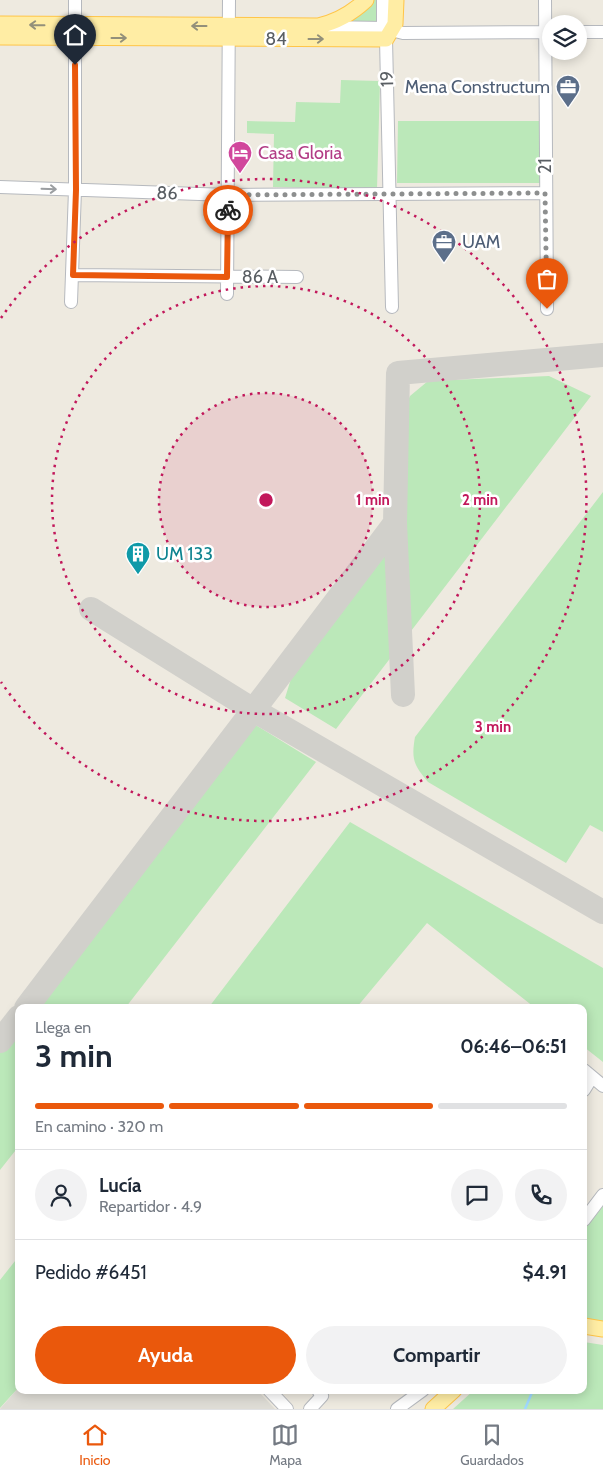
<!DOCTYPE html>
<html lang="es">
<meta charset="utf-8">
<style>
:root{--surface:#fff;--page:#f2f2f3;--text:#1f2937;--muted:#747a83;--line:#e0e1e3;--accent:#ea580c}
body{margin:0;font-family:Cabin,sans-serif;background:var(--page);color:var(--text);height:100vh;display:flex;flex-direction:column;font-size:19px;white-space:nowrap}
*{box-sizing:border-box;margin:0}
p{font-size:16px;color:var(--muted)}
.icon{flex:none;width:28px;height:28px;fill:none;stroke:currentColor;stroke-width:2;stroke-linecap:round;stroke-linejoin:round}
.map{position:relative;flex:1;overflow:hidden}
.drawer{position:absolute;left:15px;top:1004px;width:572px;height:390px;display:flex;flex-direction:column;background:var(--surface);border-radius:10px;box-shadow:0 2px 12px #0003}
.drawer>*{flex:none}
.buttons{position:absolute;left:542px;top:15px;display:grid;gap:10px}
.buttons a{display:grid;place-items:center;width:45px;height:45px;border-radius:50%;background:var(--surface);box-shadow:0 2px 12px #0003;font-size:25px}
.pin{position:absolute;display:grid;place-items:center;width:42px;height:42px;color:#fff;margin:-51px -21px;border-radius:50% 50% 50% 0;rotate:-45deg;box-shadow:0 0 5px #0007}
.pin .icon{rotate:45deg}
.courier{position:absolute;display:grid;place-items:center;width:50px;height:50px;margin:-25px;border:4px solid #ea580c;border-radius:50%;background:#fff;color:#222;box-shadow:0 1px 6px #0007}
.summary em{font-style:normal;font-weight:700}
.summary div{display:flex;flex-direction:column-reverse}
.summary{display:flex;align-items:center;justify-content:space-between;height:85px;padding:0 20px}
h1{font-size:32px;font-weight:700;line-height:38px}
.bar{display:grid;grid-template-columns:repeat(4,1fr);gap:8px 5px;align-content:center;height:60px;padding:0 20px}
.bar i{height:6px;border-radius:4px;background:var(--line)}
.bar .on{background:var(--accent)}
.bar p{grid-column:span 4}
.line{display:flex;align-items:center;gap:12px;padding:0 20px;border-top:1px solid var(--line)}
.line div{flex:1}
.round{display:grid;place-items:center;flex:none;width:52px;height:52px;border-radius:26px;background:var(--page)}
.primary-button{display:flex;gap:10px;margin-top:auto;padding:10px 20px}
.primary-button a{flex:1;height:58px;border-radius:30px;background:var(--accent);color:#fff;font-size:20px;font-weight:700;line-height:58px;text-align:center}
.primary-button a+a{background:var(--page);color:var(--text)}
.dock{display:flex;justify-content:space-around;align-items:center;height:70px;border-top:1px solid var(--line);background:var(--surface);font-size:14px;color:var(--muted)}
.dock a{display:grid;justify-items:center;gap:2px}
.dock .on{color:var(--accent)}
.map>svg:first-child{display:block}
.industrial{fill:#dedcd5}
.green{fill:#bbe8b9}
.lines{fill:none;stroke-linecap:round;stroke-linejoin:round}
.stream{stroke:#9fd8ff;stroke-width:2.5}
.taxiway{stroke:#d1d0cb;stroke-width:24}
.minor-casing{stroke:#b6b9be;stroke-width:14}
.major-casing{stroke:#ffc548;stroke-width:17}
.minor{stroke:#fff;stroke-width:12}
.major{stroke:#ffeda4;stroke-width:15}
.oneway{stroke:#93907a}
.oneway2{stroke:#9b9ea1}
.done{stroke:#8d8f8f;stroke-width:5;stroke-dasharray:0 9}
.route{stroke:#ea580c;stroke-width:6}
.ring{fill:none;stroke:#c2185b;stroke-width:2.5;stroke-dasharray:2.5 5}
.labels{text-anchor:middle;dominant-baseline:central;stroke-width:5;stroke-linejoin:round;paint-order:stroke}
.street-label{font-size:18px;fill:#595e63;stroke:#fff}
.service-label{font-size:18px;fill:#4e5e75;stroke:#fff;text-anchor:end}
.hotel-label{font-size:18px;fill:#b23c85;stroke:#fff;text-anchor:start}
.culture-label{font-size:18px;fill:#0d838f;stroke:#fff;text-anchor:start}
.centre{fill:#c2185b;stroke:#fff;stroke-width:2.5}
.ring-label{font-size:15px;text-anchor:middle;font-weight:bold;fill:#c2185b;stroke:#fff;stroke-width:5;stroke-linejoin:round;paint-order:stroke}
</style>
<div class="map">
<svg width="603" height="1409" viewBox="0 0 603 1409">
<rect width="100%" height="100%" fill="#eeeae0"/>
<path class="industrial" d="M19,1387V1390H257L275,1409H0Z"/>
<path class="green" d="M366,0H383V28L332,23Z
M341,80L380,81L377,189L273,187L274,134L247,133V121L295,122L296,102L340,103Z
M398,121H540V183H397Z
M549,376L591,396L336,729L285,698L294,669L406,515L405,407L410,396L428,381Z
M603,492V832L590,825L566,863L428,782C414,765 411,760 415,737Z
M254,724L316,762L126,1007H32Z
M350,822L603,968V1062L584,1047V1008L534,1007L427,923L357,1007H209Z
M19,1024V1146L0,1170V1050Z
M603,1206V1324L584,1321V1230Z
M19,1256V1387L0,1408V1280Z
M584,1342L603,1345V1409H453L474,1390H584Z"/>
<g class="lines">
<path class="stream" d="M525,1409L533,1390"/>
<path class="taxiway" d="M91,609L255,711L603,912
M403,695L395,523L398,373L603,355
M26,1008C149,846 273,686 395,523
M0,1041L19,1017"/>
<defs>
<path id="minor" d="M383,0V28L386,39L392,307
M545,0L547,309
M323,27L383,28L403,33L551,32
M579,32H603
M0,187L228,195L545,193
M73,275L297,277
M227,294L229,0
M71,302L75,190V0
M584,1070L603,1086
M584,1090L592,1077
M584,1220L603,1195
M269,1390L287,1409
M310,1409L322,1396L319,1392L322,1390
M397,1409L423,1390"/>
<path id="major" d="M0,24L318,26C337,22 351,14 366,0
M0,37L386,39L395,24L396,0
M584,1326L603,1329
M433,1409L454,1390"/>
</defs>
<use href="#minor" class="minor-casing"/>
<use href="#major" class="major-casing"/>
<use href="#minor" class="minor"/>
<use href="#major" class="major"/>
</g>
<defs><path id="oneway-shaft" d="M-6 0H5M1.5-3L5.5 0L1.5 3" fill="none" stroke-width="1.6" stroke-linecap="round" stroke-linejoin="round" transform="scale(1.25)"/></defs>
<g class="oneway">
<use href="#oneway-shaft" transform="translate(37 25) rotate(-179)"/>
<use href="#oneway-shaft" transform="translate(199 26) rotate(-180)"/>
<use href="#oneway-shaft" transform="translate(119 38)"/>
<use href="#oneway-shaft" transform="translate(316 39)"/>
</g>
<use class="oneway2" href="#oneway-shaft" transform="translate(49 189) rotate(2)"/>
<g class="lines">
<path class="done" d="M228,210V195L545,193L547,309"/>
<path class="route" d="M75,65L76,190L73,275L227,277L228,210"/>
</g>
<circle cx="266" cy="500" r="107" fill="#c2185b" fill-opacity=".12"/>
<g class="ring">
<circle cx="266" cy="500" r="107"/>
<circle cx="266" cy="500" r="214"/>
<path d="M1 318A321 321 0 1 1 1 682"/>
</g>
<defs>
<symbol id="office-pin" viewBox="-11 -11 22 30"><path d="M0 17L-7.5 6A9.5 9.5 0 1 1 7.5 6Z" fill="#5c6f8a" stroke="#fff"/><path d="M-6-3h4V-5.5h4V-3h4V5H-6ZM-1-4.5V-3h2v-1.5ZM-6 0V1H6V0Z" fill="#fff"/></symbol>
<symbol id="hotel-pin" viewBox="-11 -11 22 30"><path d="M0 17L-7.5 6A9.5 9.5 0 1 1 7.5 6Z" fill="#d1479c" stroke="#fff"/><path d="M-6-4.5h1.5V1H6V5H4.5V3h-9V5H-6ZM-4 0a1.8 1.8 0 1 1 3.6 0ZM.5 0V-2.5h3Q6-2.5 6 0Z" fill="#fff"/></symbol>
<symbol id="building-pin" viewBox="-11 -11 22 30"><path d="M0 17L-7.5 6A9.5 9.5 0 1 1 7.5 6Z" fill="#0f9aa8" stroke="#fff"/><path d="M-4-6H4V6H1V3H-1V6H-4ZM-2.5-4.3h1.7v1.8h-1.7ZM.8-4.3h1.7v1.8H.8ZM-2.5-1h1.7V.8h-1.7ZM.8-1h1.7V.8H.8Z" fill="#fff"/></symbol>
</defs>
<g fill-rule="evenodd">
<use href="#office-pin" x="554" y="73" width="28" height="38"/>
<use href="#hotel-pin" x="226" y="139" width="28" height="38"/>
<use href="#office-pin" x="430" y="228" width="28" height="38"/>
<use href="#building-pin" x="124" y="540" width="28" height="38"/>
</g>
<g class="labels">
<g class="street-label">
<text x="276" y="39">84</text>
<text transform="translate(387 79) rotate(-91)">19</text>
<text transform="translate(545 166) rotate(-90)">21</text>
<text transform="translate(167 193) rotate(2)">86</text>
<text x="260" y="277">86 A</text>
</g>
<g class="service-label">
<text x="550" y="87">Mena Constructum</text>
<text x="462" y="242" text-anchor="start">UAM</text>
</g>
<g class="hotel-label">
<text x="258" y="153">Casa Gloria</text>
</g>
<g class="culture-label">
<text x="156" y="554">UM 133</text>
</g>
</g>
<circle cx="266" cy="500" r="8" class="centre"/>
<g class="ring-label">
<text x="373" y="505">1 min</text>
<text x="480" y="505">2 min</text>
<text x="493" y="732">3 min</text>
</g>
</svg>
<div class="buttons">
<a><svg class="icon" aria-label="layers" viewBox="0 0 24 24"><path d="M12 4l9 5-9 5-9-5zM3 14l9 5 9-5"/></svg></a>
</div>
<div class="pin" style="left:547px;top:309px;background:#ea580c"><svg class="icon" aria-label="bag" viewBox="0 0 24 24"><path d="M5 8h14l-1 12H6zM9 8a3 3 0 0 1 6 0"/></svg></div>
<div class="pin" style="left:75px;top:65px;background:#1f2937"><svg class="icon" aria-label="home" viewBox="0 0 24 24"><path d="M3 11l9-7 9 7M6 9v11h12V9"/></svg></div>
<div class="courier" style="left:228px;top:210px"><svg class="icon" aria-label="bike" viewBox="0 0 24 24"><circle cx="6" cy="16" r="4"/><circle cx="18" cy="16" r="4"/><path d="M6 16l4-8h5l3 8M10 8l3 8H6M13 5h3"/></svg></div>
<section class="drawer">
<div class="summary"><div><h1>3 min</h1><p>Llega en</p></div><em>06:46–06:51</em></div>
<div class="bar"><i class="on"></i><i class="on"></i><i class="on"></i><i></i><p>En camino · 320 m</p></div>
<div class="line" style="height:90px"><a class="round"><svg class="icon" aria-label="person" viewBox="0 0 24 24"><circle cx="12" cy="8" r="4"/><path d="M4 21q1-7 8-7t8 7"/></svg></a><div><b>Lucía</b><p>Repartidor · 4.9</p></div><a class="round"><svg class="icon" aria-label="chat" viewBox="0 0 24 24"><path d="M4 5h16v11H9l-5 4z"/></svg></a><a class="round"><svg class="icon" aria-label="phone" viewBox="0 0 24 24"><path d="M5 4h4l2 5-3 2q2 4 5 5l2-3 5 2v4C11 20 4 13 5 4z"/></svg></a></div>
<div class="line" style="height:65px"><div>Pedido #6451</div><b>$4.91</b></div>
<div class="primary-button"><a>Ayuda</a><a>Compartir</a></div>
</section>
</div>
<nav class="dock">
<a class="on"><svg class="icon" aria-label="home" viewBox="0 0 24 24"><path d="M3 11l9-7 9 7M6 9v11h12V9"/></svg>Inicio</a>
<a><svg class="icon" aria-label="map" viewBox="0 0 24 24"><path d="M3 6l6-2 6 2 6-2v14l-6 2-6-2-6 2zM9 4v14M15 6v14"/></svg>Mapa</a>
<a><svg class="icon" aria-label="saved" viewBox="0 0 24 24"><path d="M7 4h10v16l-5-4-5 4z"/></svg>Guardados</a>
</nav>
